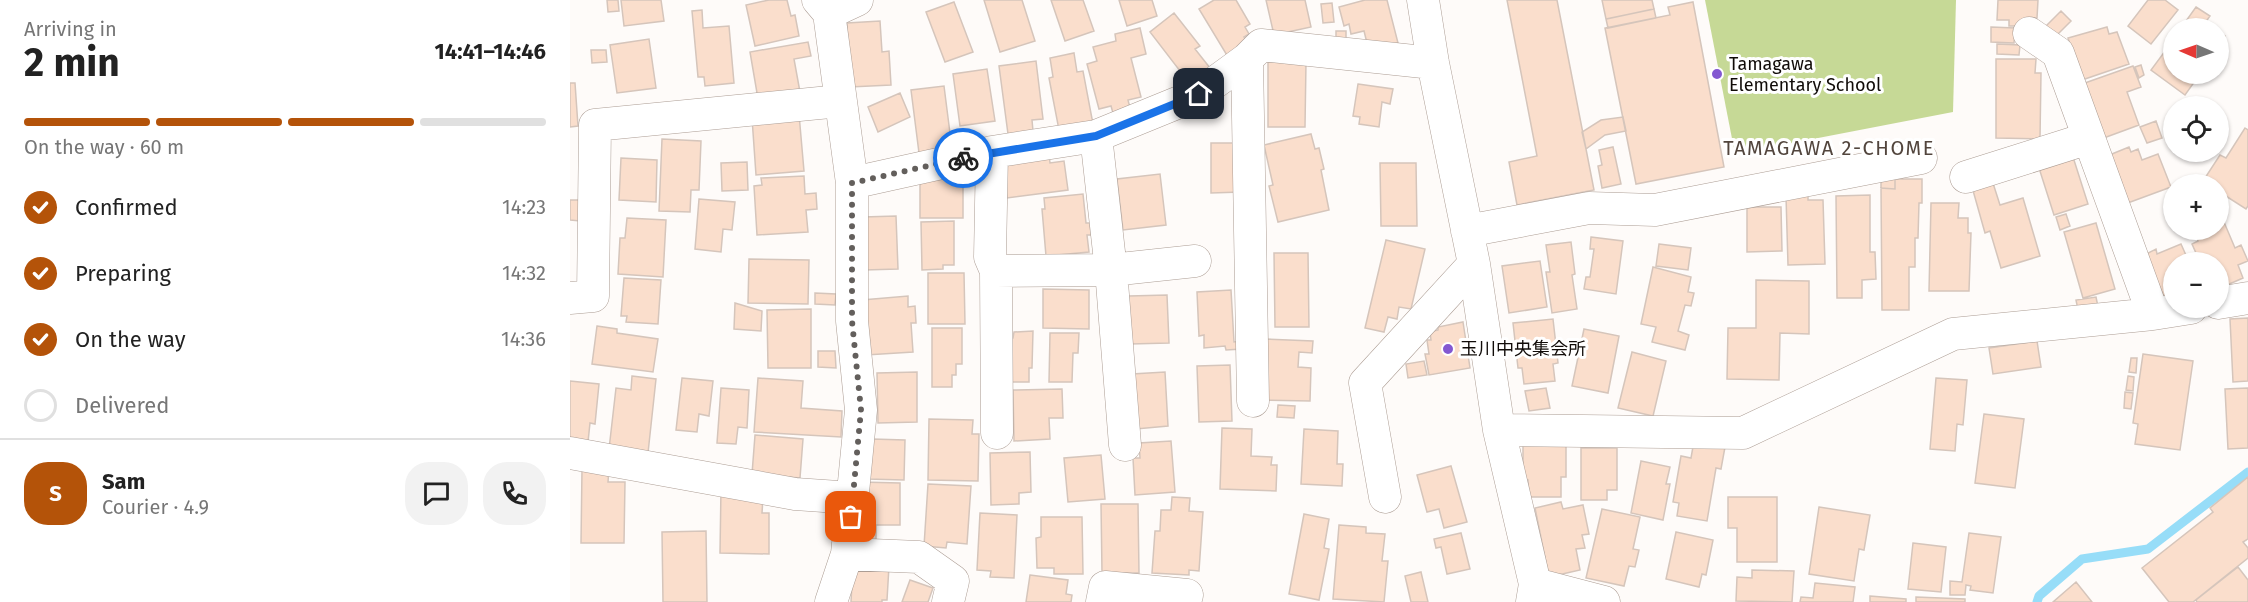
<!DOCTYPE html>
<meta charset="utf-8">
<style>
:root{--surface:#fff;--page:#f2f2f2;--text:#222;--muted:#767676;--line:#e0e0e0;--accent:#b45309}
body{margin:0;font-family:"Fira Sans","Noto Sans JP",sans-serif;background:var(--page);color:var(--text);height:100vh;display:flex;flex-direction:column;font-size:22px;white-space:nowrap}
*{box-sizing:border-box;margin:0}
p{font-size:20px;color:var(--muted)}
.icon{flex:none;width:33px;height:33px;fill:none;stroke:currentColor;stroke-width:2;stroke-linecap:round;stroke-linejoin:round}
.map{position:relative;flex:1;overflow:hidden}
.drawer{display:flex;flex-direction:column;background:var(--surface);width:570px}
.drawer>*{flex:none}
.needle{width:39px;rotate:272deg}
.buttons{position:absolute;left:1593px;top:18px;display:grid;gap:12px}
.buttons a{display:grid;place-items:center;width:66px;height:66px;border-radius:50%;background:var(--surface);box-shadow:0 2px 4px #0004;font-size:30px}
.pin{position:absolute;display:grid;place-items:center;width:51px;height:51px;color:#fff;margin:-26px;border-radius:12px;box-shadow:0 3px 9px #0006}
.courier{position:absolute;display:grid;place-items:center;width:60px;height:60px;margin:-30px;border:4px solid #1a73e8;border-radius:50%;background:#fff;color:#222;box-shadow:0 2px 8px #0007}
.overview em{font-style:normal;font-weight:700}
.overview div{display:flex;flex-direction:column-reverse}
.overview{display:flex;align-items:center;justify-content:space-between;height:102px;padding:0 24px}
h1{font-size:39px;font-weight:700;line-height:45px}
.bar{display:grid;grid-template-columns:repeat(4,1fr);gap:9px 6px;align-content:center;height:72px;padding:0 24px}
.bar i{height:8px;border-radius:4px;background:var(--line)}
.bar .active{background:var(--accent)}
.bar p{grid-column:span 4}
.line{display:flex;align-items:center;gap:15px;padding:0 24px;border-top:2px solid var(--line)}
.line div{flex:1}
.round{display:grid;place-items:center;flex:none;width:63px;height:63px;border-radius:24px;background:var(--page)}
ol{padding:0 24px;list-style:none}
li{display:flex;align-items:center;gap:18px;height:66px}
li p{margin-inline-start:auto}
li .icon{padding:6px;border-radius:50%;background:var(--accent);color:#fff;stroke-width:4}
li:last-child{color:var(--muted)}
li i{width:33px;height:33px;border:3px solid var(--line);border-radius:50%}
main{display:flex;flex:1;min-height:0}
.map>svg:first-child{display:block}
.pitch{fill:#c6d996}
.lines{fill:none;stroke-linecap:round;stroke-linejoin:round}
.stream{stroke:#97ddf8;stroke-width:9}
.building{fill:#fadecc;stroke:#d5c5bb;stroke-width:1.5}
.street-casing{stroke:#ac9d94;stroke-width:33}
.street{stroke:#fff;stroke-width:32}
.done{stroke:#635f5c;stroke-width:6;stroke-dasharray:0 10.8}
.route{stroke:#1a73e8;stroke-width:8}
.poi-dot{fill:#8358d1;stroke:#fff;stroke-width:2}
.labels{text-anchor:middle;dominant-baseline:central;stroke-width:6;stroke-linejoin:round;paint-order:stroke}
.poi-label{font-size:18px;fill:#100b08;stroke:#fff;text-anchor:start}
.neighbourhood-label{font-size:20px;letter-spacing:1.5px;fill:#52453d;stroke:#fff}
</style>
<main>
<section class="drawer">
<div class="overview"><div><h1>2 min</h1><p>Arriving in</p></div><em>14:41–14:46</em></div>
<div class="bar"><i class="active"></i><i class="active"></i><i class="active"></i><i></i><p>On the way · 60 m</p></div>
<ol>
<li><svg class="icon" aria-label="check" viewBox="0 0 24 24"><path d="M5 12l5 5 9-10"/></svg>Confirmed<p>14:23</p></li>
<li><svg class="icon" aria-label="check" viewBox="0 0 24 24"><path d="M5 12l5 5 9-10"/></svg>Preparing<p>14:32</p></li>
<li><svg class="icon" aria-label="check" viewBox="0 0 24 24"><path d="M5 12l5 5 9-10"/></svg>On the way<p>14:36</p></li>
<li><i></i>Delivered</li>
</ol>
<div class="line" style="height:108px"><b class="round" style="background:var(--accent);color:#fff">S</b><div><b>Sam</b><p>Courier · 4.9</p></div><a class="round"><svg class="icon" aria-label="chat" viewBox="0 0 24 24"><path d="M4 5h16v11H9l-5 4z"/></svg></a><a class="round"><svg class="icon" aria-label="phone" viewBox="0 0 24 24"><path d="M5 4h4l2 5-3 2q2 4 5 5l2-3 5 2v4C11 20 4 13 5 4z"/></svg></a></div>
</section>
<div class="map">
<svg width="1678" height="602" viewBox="0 0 1678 602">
<rect width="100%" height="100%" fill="#fefbf9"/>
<path class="pitch" d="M1135,0H1386L1383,112L1165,154Z"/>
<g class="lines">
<path class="stream" d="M1467,602L1469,596L1512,559L1578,549L1678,472"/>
</g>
<path class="building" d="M37,0H48L49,11L38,12Z
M51,0H91L94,21L54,26Z
M199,0H217L221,16L225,15L229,36L185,46L176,5Z
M414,0H452L465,41L430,52Z
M481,0H513L524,31L495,41Z
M549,0H582L587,16L557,26Z
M644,0H666L680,24L675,27L679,34L674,37L679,45L658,57L629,9Z
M696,0H735L741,27L704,35Z
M795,0H817L828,43L799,51L794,31L781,34L779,24L774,26L769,7Z
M937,0H987L1024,190L947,205L939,162L967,156Z
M1032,0H1082L1084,9L1036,19Z
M1428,0H1468L1467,18H1460V26H1439V20H1427Z
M1578,0H1595L1608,10L1581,44L1558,26Z
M384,2L403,52L375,62L356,12Z
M1123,2L1154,167L1066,184L1035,28L1100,15L1098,7Z
M762,3L764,22L753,23L751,4Z
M1626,7L1640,16L1635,23L1644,28H1611Z
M1084,9L1086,18L1038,28L1036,19Z
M132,10L133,28L159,26L164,83L135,86L134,77H128L122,11Z
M1491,11L1501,21L1485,37L1475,27Z
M604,13L630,46L625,49L640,68L620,84L580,32Z
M310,21L312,52L319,51L321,85L280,87L277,23Z
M1421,27L1445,28L1444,43L1421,42Z
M1537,27L1539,34L1547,32L1559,64L1512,80L1498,38Z
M570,28L576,54L561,58L571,97L558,100L560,108L543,113L541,106L529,109L517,64L527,61L523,47L546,41L545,34Z
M766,31H776V41L766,42Z
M1648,32L1655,36L1648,46Z
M79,39L86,88L47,93L40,45Z
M1604,39V74H1630L1615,95L1581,70Z
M238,42L241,56L224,59L230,92L188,99L180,52Z
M1427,44L1450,45L1449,55L1427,54Z
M21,50H36L37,62L22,63Z
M504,53L507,72L513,71L523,124L489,130L479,78L483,77L480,58Z
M1426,59H1466L1465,73H1471L1470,139L1426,138Z
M466,61L473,119L462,120L463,131L438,134L429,66Z
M698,62H736L735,127H698Z
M1571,65L1574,75L1569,78L1565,67Z
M1563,66L1571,87L1557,92L1569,125L1531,139L1512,84Z
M417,69L425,121L390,126L383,74Z
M0,83H5L8,126L0,127Z
M788,84L823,89L820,104L812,102L809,127L789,124L790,117L783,116Z
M374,86L382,149L349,153L341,90Z
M330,93L340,117L308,132L298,107Z
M229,114L234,171L186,175L182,118Z
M1053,117L1056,131L1035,135L1016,149L1012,132L1031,120Z
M1586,121L1592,138L1577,143L1570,127Z
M1675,128L1678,130V206L1676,209L1648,191V184H1638L1633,181L1650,155L1656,158Z
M741,134L745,149L749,148L754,169L751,170L759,210L708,222L699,186L703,185L694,145Z
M92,139L131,141L129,190H121L120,212L89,211Z
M641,143H670L671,192L641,193Z
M1043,147L1051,184L1032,188L1028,166L1032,165L1029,150Z
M1559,147L1561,152L1568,149L1572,160L1588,154L1601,187L1555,204L1537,156Z
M479,155L480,163L494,161L498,190L437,198L432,162Z
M1503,157L1518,204L1484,215L1469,168Z
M51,158L87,160L86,202L49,200Z
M177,162L178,190L152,191L151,163Z
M810,163H846L847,226H811Z
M1332,169V179H1325V189L1311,188V176Z
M393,171V218H350V178Z
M590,174L596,225L553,230L547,179Z
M234,176L235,194L246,193L247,209L236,210L238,232L187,235L184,186L192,185L191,178Z
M1325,179H1352V203H1349L1348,238H1345V267H1339V310H1312L1311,188L1325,189Z
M1422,180L1430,205L1453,198L1470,256L1431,268L1420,231L1415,233L1402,187Z
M513,194L516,223H520L521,235H517L519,252L476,256L472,209H475L474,198Z
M1238,195V200H1253L1255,264L1218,265L1216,196Z
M1300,195V252H1305L1306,279L1292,280V298H1267L1266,196Z
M129,199L165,202L162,230L153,229L151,252L125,249Z
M0,200H11L10,221L0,220Z
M1361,203H1389L1388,218H1398V233H1401L1399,291H1359Z
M1177,207H1211L1212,251L1177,252Z
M1648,208L1665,248L1671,245L1678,261L1668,265L1673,278L1648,289V262H1630L1622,244L1628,241L1626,235L1630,233L1629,230H1648Z
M1496,214L1500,226L1490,230L1486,217Z
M326,216L328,269L294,270L293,217Z
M57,218L96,220L93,277L48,274L50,238H55Z
M384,221V265H373V269L352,270L351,222Z
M1526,223L1545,289L1513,298L1494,232Z
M1021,237L1053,241L1046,294L1014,289L1016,277H1020L1024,249H1020Z
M816,240L855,249L841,309L829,307L827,319L818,317L814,332L795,328Z
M1001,242L1005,274L1002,275L1007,309L982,313L976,272H980L976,245Z
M1089,244L1121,248L1118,270L1086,266Z
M1611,244L1619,262H1604V296L1595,300L1576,254L1586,249L1587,254Z
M704,253H738L739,327H705Z
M179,259L239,260L238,304L178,303Z
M970,261L977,307L939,313L932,266Z
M1083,267L1121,277L1118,292L1124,293L1121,306L1115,305L1108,331L1119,335L1115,350L1082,342L1086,327L1071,324Z
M358,273H394L395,324H358Z
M54,278L91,280L88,324L56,322L57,316H51Z
M1186,280L1239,281V334L1210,333L1209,380L1157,379L1158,328H1186Z
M473,289L519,290V329L473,328Z
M661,290L664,342L671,341L672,349L656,350L655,346L634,348V335L629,336L627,292Z
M245,293L266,294L265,305L245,304Z
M597,295L599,343L560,344L559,296Z
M338,296V307L345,306L346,323H341L343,352L296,355L292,300Z
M1526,297L1528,307L1508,310L1506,300Z
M165,303L192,311L191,331L164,329Z
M241,309V368H198L197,310Z
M1678,318V381L1663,382L1660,319Z
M983,319L988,363L983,364L985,381L954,384L952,368H948L943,323Z
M893,322L900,368L859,375L855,354H859L857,340H861L860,332L868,330V327Z
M27,326L47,329V333L88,339L83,372L22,364Z
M362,328H392V364H386V375H382V387H362Z
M1014,329L1049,336L1038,393L1002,386Z
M463,331L462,368H459V382H436V338H443L444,332Z
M480,333H509L508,353H503L502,382H479Z
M695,339L743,341L742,353L729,352L728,367L741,368L740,401L693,400Z
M1467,341L1471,367L1423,374L1419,348Z
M248,351H265L266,368L248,367Z
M1062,352L1096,361L1083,416L1048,408Z
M1573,354L1623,361L1610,450L1565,444L1568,424L1563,423Z
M1561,358H1567L1566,373L1559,372Z
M854,361L857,375L838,378L836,364Z
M660,365L662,421L629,422L627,366Z
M347,372V422L308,423L307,373Z
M595,372L598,426L566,429L562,374Z
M62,376L86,379L78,453L39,449L46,388L61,390Z
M1558,376L1564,377L1563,391L1556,390Z
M112,378L143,381L139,416L129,414L127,432L106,430Z
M188,378L233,381L231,408L272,411L271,437L184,432Z
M1366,378L1397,380L1393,425L1387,424L1385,451L1360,449Z
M0,381L29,384L25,424L20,423L18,442L0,441Z
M151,388L179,390L177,428L168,427L166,444L147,443Z
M976,388L980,408L959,411L955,391Z
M1678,388V448L1658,449L1655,389Z
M492,389L493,418H479L480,439L444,441L443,390Z
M1555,392L1563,393L1561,409L1554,408Z
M708,405L725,406L724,418L707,417Z
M1414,414L1454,419L1445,488L1405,483Z
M359,419L403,420L402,434H409L408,481L358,480Z
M652,428L682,429L681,456L702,457L701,465H707L706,491L650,489Z
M734,429L768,431L767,464H773L772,486L731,484Z
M185,435L233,439L230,478L182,474Z
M302,439L335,440L334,480L297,479Z
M601,441L605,492L565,495L563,458H570L569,443Z
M1124,441L1155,447L1151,469L1146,468L1137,521L1107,516L1109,503L1103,502L1111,456L1121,458Z
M953,442H996V477H991V497H959L958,480H953Z
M1011,448H1047V490H1037V500H1011Z
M460,452L461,492L449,493V504L421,505L420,453Z
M531,455L535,499L498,502L494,458Z
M1071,461L1100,467L1096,484H1100L1093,520L1061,513Z
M881,466L897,522L874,528L869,509L857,512L847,475Z
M12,469H39L38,482H55L54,543H11Z
M1678,477V539L1673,542L1678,548V558L1623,602H1599L1572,568L1643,512L1640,508Z
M290,482L330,483V525H306V541H289Z
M358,484L401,486L397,544L377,542L376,548L354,546Z
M151,488L193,498L192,513H199V554L150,553Z
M602,497L620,498L619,511L633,512L629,571L619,570V575L582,573L585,531H590L591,510H601Z
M1158,497H1207V562H1167V528H1158Z
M991,502L993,509L1013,505L1019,534L1012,535L1015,548L1006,549L1010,570L979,577L965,508Z
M531,504H568L569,573H532Z
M1249,507L1300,515L1294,550L1289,549L1284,581L1239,574Z
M1032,509L1070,517L1063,549L1069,550L1065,567L1059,566L1054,586L1016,578Z
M410,513L447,515L444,578L420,577L421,571L407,570Z
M734,514L759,519L754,548L759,549L749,600L719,594Z
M471,517H512L513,574H484V568H467L466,538L471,537Z
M769,525L796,527V533L815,534L812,561H818L814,602L763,599Z
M136,531L137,602H93L92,532Z
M1106,532L1143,540L1136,575L1132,574L1129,587L1096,579Z
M891,533L900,569L877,574L871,547L866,548L864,539Z
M1399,533L1431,537L1423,593L1400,590L1401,586L1396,585L1395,595H1380V581L1392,582Z
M1343,543L1376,547L1371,592L1338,589Z
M283,564L319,566L317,600H312V602H281Z
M1668,567L1678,580V602H1627L1626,600Z
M1182,570L1224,571L1222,602L1166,601L1167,577L1182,578Z
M851,572L858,602H841L835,576Z
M460,575L498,580L496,594L502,595L501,602H456Z
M340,580L363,588L358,602H332Z
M1506,582L1522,602H1483Z
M1245,583L1285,587L1283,602H1230L1231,597L1243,598Z
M1300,596L1336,599V602H1300Z
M1346,597L1395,599V602H1346Z"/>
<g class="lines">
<defs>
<path id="street" d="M248,0L259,13L282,183V321L291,410L277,554L261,602
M853,0L863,63L904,264L929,430L965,584L962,602
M259,13L287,0
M1459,33L1488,53L1583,314
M677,59L683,401
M526,136L541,270L555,445
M422,152L420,257L426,271L427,433
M1396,177L1519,138
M282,183L422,152L526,136L629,94L677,59L691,45L863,63
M897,231L1019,208L1085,210L1351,158
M426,271L541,270L625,261
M0,298L23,296L25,125L270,101
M1648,303L1678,298
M929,430L1173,433L1383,334L1583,314L1621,308
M0,453L225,494L283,498
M815,497L795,383L904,264
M277,554L349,557L383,581L378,602
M965,584L1034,602
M532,602L535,587L617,595L615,602"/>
</defs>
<use href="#street" class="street-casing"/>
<use href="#street" class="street"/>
</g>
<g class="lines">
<path class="done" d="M281,517L291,410L282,321V183L393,158"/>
<path class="route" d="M393,158L526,136L629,94"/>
</g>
<g class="poi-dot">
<circle cx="1147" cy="74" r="6"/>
<circle cx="878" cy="349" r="6"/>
</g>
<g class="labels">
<g class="poi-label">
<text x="1159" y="64">Tamagawa<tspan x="1159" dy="21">Elementary School</tspan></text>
<text x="890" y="349">玉川中央集会所</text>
</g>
<g class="neighbourhood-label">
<text x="1259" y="148">TAMAGAWA 2-CHOME</text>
</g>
</g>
</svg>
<div class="buttons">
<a><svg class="needle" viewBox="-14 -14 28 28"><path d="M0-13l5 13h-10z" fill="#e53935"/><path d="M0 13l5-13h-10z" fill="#767676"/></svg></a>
<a><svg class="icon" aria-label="locate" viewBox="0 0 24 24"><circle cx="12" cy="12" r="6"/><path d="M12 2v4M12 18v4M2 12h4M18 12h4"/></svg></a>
<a>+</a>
<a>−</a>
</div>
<div class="pin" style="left:281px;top:517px;background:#ea580c"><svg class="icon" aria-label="bag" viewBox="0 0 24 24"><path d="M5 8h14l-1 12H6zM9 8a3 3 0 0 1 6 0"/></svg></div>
<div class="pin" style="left:629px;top:94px;background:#1f2937"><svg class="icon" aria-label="home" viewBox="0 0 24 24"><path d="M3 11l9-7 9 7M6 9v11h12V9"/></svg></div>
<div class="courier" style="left:393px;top:158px"><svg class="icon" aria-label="bike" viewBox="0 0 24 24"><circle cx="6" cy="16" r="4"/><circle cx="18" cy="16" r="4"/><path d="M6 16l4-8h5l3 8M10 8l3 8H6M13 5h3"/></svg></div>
</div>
</main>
